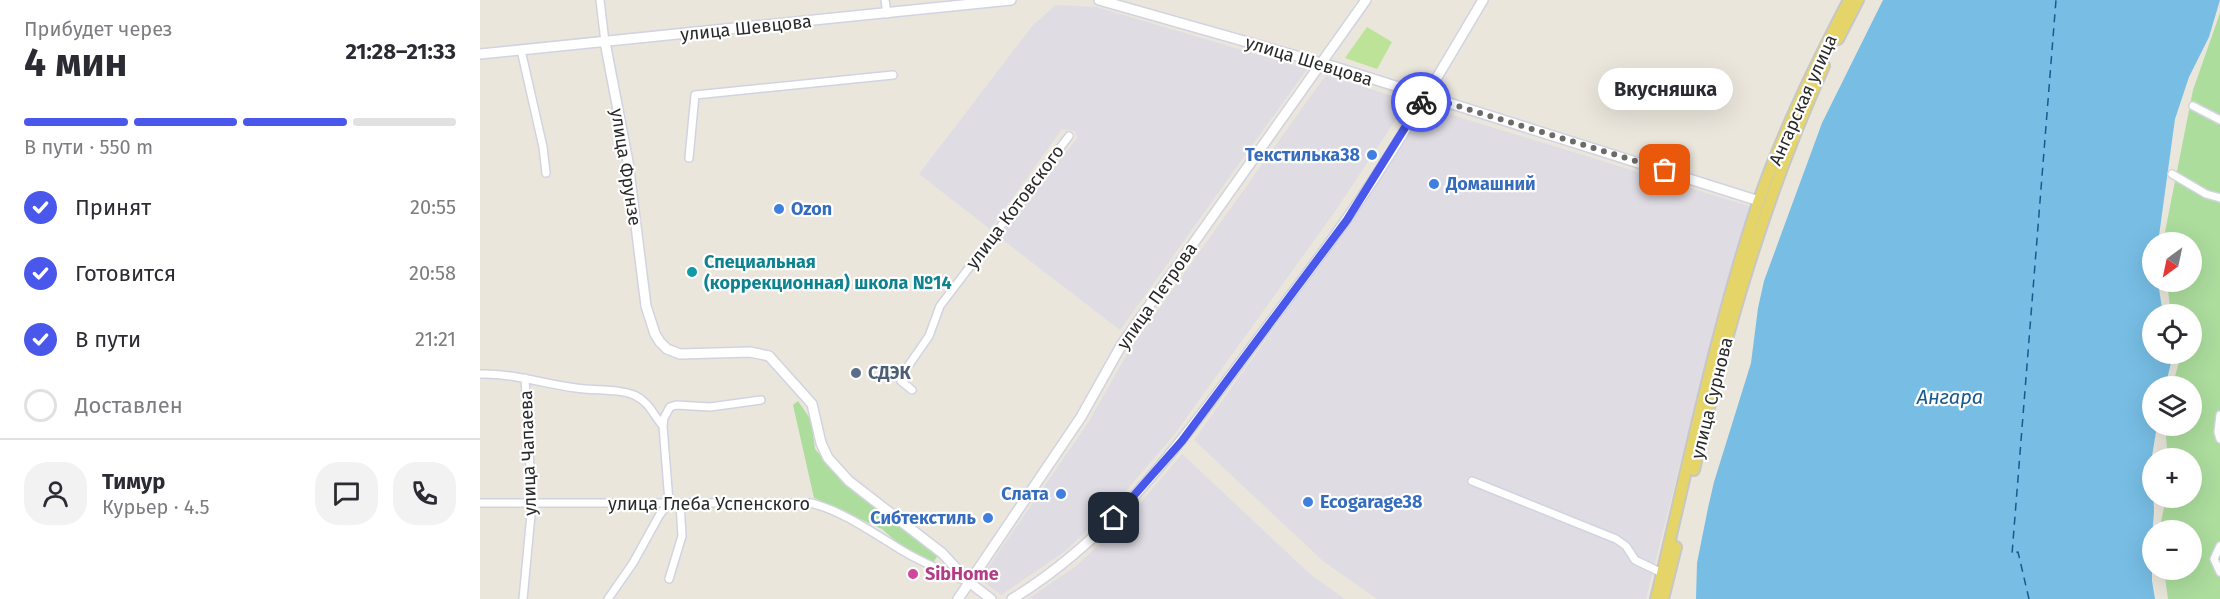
<!DOCTYPE html>
<html lang="ru">
<meta charset="utf-8">
<style>
:root{--surface:#fff;--page:#f2f2f3;--text:#2b2b33;--muted:#7c7c81;--line:#e1e1e2;--accent:#4957eb}
body{margin:0;font-family:"Fira Sans",sans-serif;background:var(--page);color:var(--text);height:100vh;display:flex;flex-direction:column;font-size:22px;white-space:nowrap}
*{box-sizing:border-box;margin:0}
p{font-size:20px;color:var(--muted)}
.icon{flex:none;width:33px;height:33px;fill:none;stroke:currentColor;stroke-width:2;stroke-linecap:round;stroke-linejoin:round}
.map{position:relative;flex:1;overflow:hidden}
.panel{display:flex;flex-direction:column;background:var(--surface);width:480px}
.panel>*{flex:none}
.needle{width:39px;rotate:213deg}
.controls{position:absolute;left:1662px;top:232px;display:grid;gap:12px}
.controls a{display:grid;place-items:center;width:60px;height:60px;border-radius:50%;background:var(--surface);box-shadow:0 6px 24px #0002;font-size:30px}
.pin{position:absolute;display:grid;place-items:center;width:51px;height:51px;color:#fff;margin:-26px;border-radius:12px;box-shadow:0 3px 9px #0006}
.courier{position:absolute;display:grid;place-items:center;width:60px;height:60px;margin:-30px;border:4px solid #4957eb;border-radius:50%;background:#fff;color:#222;box-shadow:0 2px 8px #0007}
.bubble{position:absolute;height:42px;border-radius:21px;background:var(--surface);box-shadow:0 6px 24px #0002;font-size:20px;font-weight:700;line-height:42px;text-align:center}
.summary em{font-style:normal;font-weight:700}
.summary div{display:flex;flex-direction:column-reverse}
.summary{display:flex;align-items:center;justify-content:space-between;height:102px;padding:0 24px}
h1{font-size:39px;font-weight:700;line-height:45px}
.bar{display:grid;grid-template-columns:repeat(4,1fr);gap:9px 6px;align-content:center;height:72px;padding:0 24px}
.bar i{height:8px;border-radius:4px;background:var(--line)}
.bar .active{background:var(--accent)}
.bar p{grid-column:span 4}
.line{display:flex;align-items:center;gap:15px;padding:0 24px;border-top:2px solid var(--line)}
.line div{flex:1}
.round{display:grid;place-items:center;flex:none;width:63px;height:63px;border-radius:24px;background:var(--page)}
ol{padding:0 24px;list-style:none}
li{display:flex;align-items:center;gap:18px;height:66px}
li p{margin-inline-start:auto}
li .icon{padding:6px;border-radius:50%;background:var(--accent);color:#fff;stroke-width:4}
li:last-child{color:var(--muted)}
li i{width:33px;height:33px;border:3px solid var(--line);border-radius:50%}
main{display:flex;flex:1;min-height:0}
.map>svg:first-child{display:block}
.industrial{fill:#dfdce3}
.green{fill:#acdd9d}
.pitch{fill:#bde399}
.water{fill:#77bde4}
.lines{fill:none;stroke-linecap:round;stroke-linejoin:round}
.ferry{stroke:#185a8f;stroke-width:1.5;stroke-dasharray:8 6;stroke-linecap:butt}
.street-casing{stroke:#d2d3e1;stroke-width:10}
.secondary-casing{stroke:#d2d3e1;stroke-width:12}
.primary-casing{stroke:#c7c7c7;stroke-width:14}
.street{stroke:#fff;stroke-width:7}
.secondary{stroke:#fff;stroke-width:9}
.primary{stroke:#e5d467;stroke-width:10}
.done{stroke:#6d6b68;stroke-width:6;stroke-dasharray:0 10.8}
.route{stroke:#4957eb;stroke-width:8}
.shop-dot{fill:#3f7fe0;stroke:#fff;stroke-width:2}
.culture-dot{fill:#0f9aa8;stroke:#fff;stroke-width:2}
.service-dot{fill:#5c6f8a;stroke:#fff;stroke-width:2}
.hotel-dot{fill:#d1479c;stroke:#fff;stroke-width:2}
.labels{text-anchor:middle;dominant-baseline:central;stroke-width:4.5;stroke-linejoin:round;paint-order:stroke}
.street-label{font-size:18px;fill:#292929;stroke:#fff}
.shop-label{font-size:18px;font-weight:bold;fill:#366cbe;stroke:#fff;text-anchor:end}
.culture-label{font-size:18px;font-weight:bold;fill:#0d838f;stroke:#fff;text-anchor:start}
.service-label{font-size:18px;font-weight:bold;fill:#4e5e75;stroke:#fff;text-anchor:start}
.hotel-label{font-size:18px;font-weight:bold;fill:#b23c85;stroke:#fff;text-anchor:start}
.water-label{font-size:20px;font-style:italic;fill:#185a8f;stroke:#fff}
</style>
<main>
<section class="panel">
<div class="summary"><div><h1>4 мин</h1><p>Прибудет через</p></div><em>21:28–21:33</em></div>
<div class="bar"><i class="active"></i><i class="active"></i><i class="active"></i><i></i><p>В пути · 550 m</p></div>
<ol>
<li><svg class="icon" aria-label="check" viewBox="0 0 24 24"><path d="M5 12l5 5 9-10"/></svg>Принят<p>20:55</p></li>
<li><svg class="icon" aria-label="check" viewBox="0 0 24 24"><path d="M5 12l5 5 9-10"/></svg>Готовится<p>20:58</p></li>
<li><svg class="icon" aria-label="check" viewBox="0 0 24 24"><path d="M5 12l5 5 9-10"/></svg>В пути<p>21:21</p></li>
<li><i></i>Доставлен</li>
</ol>
<div class="line" style="height:108px"><a class="round"><svg class="icon" aria-label="person" viewBox="0 0 24 24"><circle cx="12" cy="8" r="4"/><path d="M4 21q1-7 8-7t8 7"/></svg></a><div><b>Тимур</b><p>Курьер · 4.5</p></div><a class="round"><svg class="icon" aria-label="chat" viewBox="0 0 24 24"><path d="M4 5h16v11H9l-5 4z"/></svg></a><a class="round"><svg class="icon" aria-label="phone" viewBox="0 0 24 24"><path d="M5 4h4l2 5-3 2q2 4 5 5l2-3 5 2v4C11 20 4 13 5 4z"/></svg></a></div>
</section>
<div class="map">
<svg width="1740" height="599" viewBox="0 0 1740 599">
<rect width="100%" height="100%" fill="#eae6dc"/>
<path class="industrial" d="M576,5L616,7L827,69L640,330L519,237L597,138L595,131L582,129L510,229L439,174L553,25Z
M846,75L928,101L856,210L694,435L632,507L584,552L521,595L500,579L608,423L650,349Z
M946,107L1272,207L1231,341L1166,599H897L843,561L714,440L871,221Z
M702,454L831,575L865,599H548L596,566L646,520Z"/>
<path class="green" d="M1740,13V599H1688L1684,570H1712V531H1679L1686,498H1712V459H1688L1685,426H1712V387H1692L1699,362L1698,354H1712V315H1691L1687,282H1712V243H1685L1684,237L1713,90Z
M318,401L331,420L335,449L363,482L458,555L453,563L421,546L402,529L334,498L313,405Z"/>
<path class="pitch" d="M887,27L912,42L897,69L865,58Z"/>
<path class="water" d="M1403,0H1740L1729,37L1709,77L1695,119L1678,243H1672V282H1678L1683,315H1672V354H1691L1692,359L1685,387H1672V426H1677L1672,456L1674,512L1672,537V581L1675,599H1216L1217,563L1228,508L1234,482L1271,363L1278,308L1284,281L1342,123Z"/>
<g class="lines">
<path class="ferry" d="M1549,599L1538,552L1532,554L1576,0"/>
<defs>
<path id="street" d="M120,0L125,42
M405,0L407,14
M41,50L63,147L66,173
M1713,106L1740,120
M209,158L215,95L413,75
M1692,174L1726,194L1740,198
M0,374C33,373 64,384 96,388C115,391 139,388 156,396C169,402 174,416 183,426L184,418L190,407L196,405L230,407L281,400
M432,390L421,381L424,372L449,336L460,306L589,136
M1740,415L1738,432L1740,439
M992,481L1136,539L1146,546L1155,560L1182,573
M0,503H331C365,512 393,533 423,551C443,563 465,572 486,581
M1740,546L1734,559L1740,572
M189,579L202,536L200,503
M43,599L52,504L45,378
M128,599L153,563L179,516L189,502L183,426"/>
<path id="secondary" d="M619,0L852,66L1279,201
M125,42L148,162L166,306L175,334L180,342L187,349L200,354L270,352L289,356L332,404L341,443L348,458L369,481L462,553L489,582L511,599
M0,54L531,0
M478,599L601,417L642,344L886,0
M532,599C631,539 698,446 766,355C799,310 834,266 866,220C916,149 959,74 1003,0"/>
<path id="primary" d="M1358,39L1378,0
M1214,470C1246,330 1285,197 1344,66
M1176,599C1208,466 1235,333 1278,203C1302,133 1335,65 1369,0
M1183,599L1196,547"/>
</defs>
<use href="#street" class="street-casing"/>
<use href="#secondary" class="secondary-casing"/>
<use href="#primary" class="primary-casing"/>
<use href="#street" class="street"/>
<use href="#secondary" class="secondary"/>
<use href="#primary" class="primary"/>
</g>
<g class="lines">
<path class="done" d="M941,102L945,96L1185,170"/>
<path class="route" d="M634,518L702,441L867,220L941,102"/>
</g>
<g class="shop-dot">
<circle cx="892" cy="155" r="6"/>
<circle cx="954" cy="184" r="6"/>
<circle cx="299" cy="209" r="6"/>
<circle cx="581" cy="494" r="6"/>
<circle cx="828" cy="502" r="6"/>
<circle cx="508" cy="518" r="6"/>
</g>
<circle class="culture-dot" cx="212" cy="272" r="6"/>
<circle class="service-dot" cx="376" cy="373" r="6"/>
<circle class="hotel-dot" cx="433" cy="574" r="6"/>
<g class="labels">
<g class="street-label">
<text transform="translate(266 28) rotate(-6)">улица Шевцова</text>
<text transform="translate(829 61) rotate(17)">улица Шевцова</text>
<text transform="translate(1323 100) rotate(-66)">Ангарская улица</text>
<text transform="translate(146 167) rotate(81)">улица Фрунзе</text>
<text transform="translate(535 207) rotate(-53)">улица Котовского</text>
<text transform="translate(677 296) rotate(-55)">улица Петрова</text>
<text transform="translate(1232 398) rotate(-76)">улица Сурнова</text>
<text transform="translate(48 453) rotate(-92)">улица Чапаева</text>
<text x="229" y="504">улица Глеба Успенского</text>
</g>
<g class="shop-label">
<text x="880" y="155">Текстилька38</text>
<text x="966" y="184" text-anchor="start">Домашний</text>
<text x="311" y="209" text-anchor="start">Ozon</text>
<text x="569" y="494">Слата</text>
<text x="840" y="502" text-anchor="start">Ecogarage38</text>
<text x="496" y="518">Сибтекстиль</text>
</g>
<g class="culture-label">
<text x="224" y="262">Специальная<tspan x="224" dy="21">(коррекционная) школа №14</tspan></text>
</g>
<g class="service-label">
<text x="388" y="373">СДЭК</text>
</g>
<g class="hotel-label">
<text x="445" y="574">SibHome</text>
</g>
<g class="water-label">
<text x="1470" y="397">Ангара</text>
</g>
</g>
</svg>
<div class="controls">
<a><svg class="needle" viewBox="-14 -14 28 28"><path d="M0-13l5 13h-10z" fill="#e53935"/><path d="M0 13l5-13h-10z" fill="#7c7c81"/></svg></a>
<a><svg class="icon" aria-label="locate" viewBox="0 0 24 24"><circle cx="12" cy="12" r="6"/><path d="M12 2v4M12 18v4M2 12h4M18 12h4"/></svg></a>
<a><svg class="icon" aria-label="layers" viewBox="0 0 24 24"><path d="M12 4l9 5-9 5-9-5zM3 14l9 5 9-5"/></svg></a>
<a>+</a>
<a>−</a>
</div>
<div class="pin" style="left:1185px;top:170px;background:#ea580c"><svg class="icon" aria-label="bag" viewBox="0 0 24 24"><path d="M5 8h14l-1 12H6zM9 8a3 3 0 0 1 6 0"/></svg></div>
<div class="pin" style="left:634px;top:518px;background:#1f2937"><svg class="icon" aria-label="home" viewBox="0 0 24 24"><path d="M3 11l9-7 9 7M6 9v11h12V9"/></svg></div>
<div class="courier" style="left:941px;top:102px"><svg class="icon" aria-label="bike" viewBox="0 0 24 24"><circle cx="6" cy="16" r="4"/><circle cx="18" cy="16" r="4"/><path d="M6 16l4-8h5l3 8M10 8l3 8H6M13 5h3"/></svg></div>
<div class="bubble" style="left:1118px;top:68px;width:135px">Вкусняшка</div>
</div>
</main>
